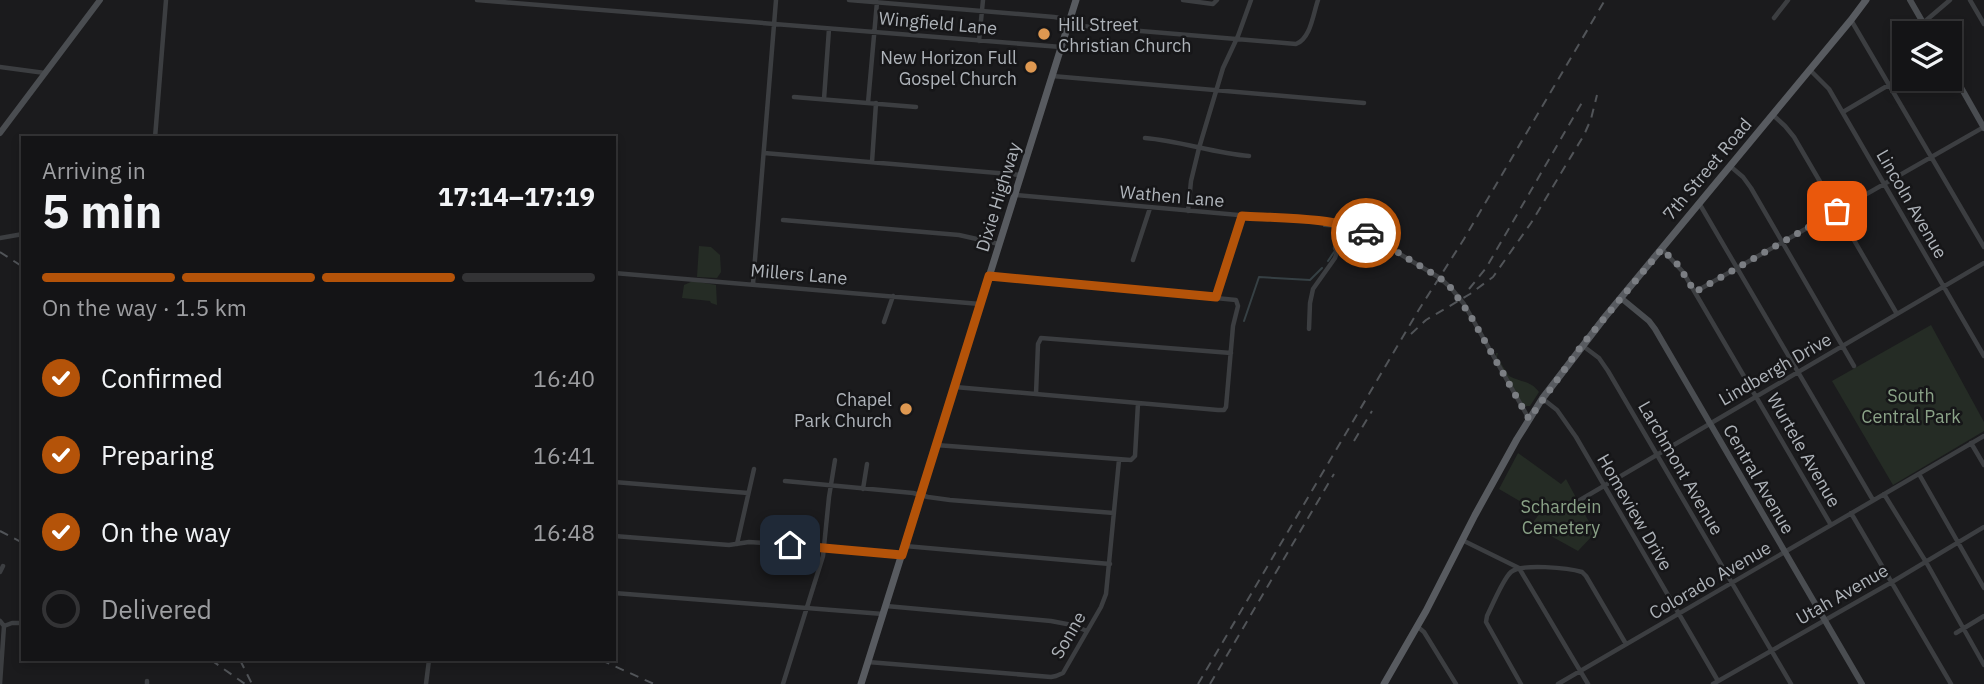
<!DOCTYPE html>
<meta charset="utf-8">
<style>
:root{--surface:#141416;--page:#1d1d1f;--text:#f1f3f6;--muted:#9d9ea1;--line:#333335;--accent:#b45309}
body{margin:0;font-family:"IBM Plex Sans",sans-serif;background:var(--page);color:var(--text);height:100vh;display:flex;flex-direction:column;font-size:26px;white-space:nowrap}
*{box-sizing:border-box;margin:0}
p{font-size:23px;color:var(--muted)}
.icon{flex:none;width:38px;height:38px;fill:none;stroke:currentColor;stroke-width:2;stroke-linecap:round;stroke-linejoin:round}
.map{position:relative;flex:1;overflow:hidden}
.side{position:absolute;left:21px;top:136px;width:595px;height:525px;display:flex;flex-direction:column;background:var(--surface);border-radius:0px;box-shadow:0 4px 10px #0003,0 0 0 2px var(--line)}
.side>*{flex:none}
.fabs{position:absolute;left:1892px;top:21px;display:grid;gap:14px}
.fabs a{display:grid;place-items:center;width:70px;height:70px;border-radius:0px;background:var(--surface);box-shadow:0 4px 10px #0003,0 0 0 2px var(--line);font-size:35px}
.pin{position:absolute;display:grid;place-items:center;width:60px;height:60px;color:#fff;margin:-30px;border-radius:14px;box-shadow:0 4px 10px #0006}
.courier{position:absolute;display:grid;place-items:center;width:70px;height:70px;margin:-35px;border:5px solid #b45309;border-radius:50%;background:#fff;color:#222;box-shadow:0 2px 9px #0007}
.summary em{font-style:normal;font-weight:800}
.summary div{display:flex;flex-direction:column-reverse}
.summary{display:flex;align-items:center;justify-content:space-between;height:119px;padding:0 21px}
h1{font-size:46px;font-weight:800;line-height:52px}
.bar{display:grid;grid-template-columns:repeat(4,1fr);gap:10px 7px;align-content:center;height:84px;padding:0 21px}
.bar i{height:9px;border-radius:5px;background:var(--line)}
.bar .on{background:var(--accent)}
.bar p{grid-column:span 4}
ol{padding:0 21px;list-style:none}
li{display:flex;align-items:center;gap:21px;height:77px}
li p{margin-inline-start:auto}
li .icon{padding:7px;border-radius:50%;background:var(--accent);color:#fff;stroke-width:4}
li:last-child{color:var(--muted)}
li i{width:38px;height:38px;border:4px solid var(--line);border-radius:50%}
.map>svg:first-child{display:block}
.green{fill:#252c25}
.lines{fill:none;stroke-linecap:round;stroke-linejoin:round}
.stream{stroke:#364044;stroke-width:2}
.street{stroke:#3c3e41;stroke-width:4.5}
.secondary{stroke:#4a4d51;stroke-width:6}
.primary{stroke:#585b60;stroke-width:7}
.rail{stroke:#515458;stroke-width:2;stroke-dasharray:9 7;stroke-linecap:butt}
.done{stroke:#7b7e83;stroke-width:7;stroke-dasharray:0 12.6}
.route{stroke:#b45309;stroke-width:9}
.poi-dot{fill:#de9851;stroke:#161618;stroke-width:2.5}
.labels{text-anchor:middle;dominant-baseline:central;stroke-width:5;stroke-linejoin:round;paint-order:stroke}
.street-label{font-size:18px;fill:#afb4ba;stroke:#161618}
.poi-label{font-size:18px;fill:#afb4ba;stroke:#161618;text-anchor:end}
.park-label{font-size:18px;fill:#8ba388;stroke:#161618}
</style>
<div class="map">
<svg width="1984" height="684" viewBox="0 0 1984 684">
<rect width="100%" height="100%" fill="#1b1b1d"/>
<path class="green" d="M699,246L711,247L720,255L721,272L717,278L697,277Z
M693,281L716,285L717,305L711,303L710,301L682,298L684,285Z
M1931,325L1984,422V431L1893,485L1832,381Z
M1496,353H1498L1497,357L1509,376C1519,382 1530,380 1539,392L1530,406H1526L1522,403L1496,357Z
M1518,453L1561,484L1566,479L1595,533L1578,551L1531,525L1540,513L1499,489Z"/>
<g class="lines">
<path class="stream" d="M1324,226L1337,227L1340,230
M1328,261L1334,252
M1244,321L1259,277L1310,280L1322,268"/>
<path class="street" d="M477,0L1061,47
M849,0L1054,17C1066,18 1070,25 1081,26L1296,44C1311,38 1313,14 1318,0
M1183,0L1213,4L1217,0
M1970,0L1984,24
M1774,18L1788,0
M1851,20L1984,247
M1923,23L1950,0
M979,41L983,0
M0,67L45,73
M1810,70L1829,89L1984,356
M1052,76L1364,103
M794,97L916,107
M824,99L829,29
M868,103L877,2
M1843,112L1904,76
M1773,115L1785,126L1794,137L1897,314
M155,138L166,0
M1145,138C1181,141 1213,153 1249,156
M764,153L1021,175
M872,162L876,103
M1730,166L1743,177L1751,188L1854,366
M1015,195L1329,223L1358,229L1440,278L1451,288L1464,304L1529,419
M1699,203L1873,500
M1188,211L1191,181L1199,148L1223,68L1238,36L1251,0
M783,220L959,235L999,244
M1345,231L1340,233L1335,248L1337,252L1342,249L1347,235L1345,231L1346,225
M0,238L23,234
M1662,249L1683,272L1831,525
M1133,260L1150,208
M614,273L980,304
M753,284L776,0
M1695,292L1984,127
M1216,297L1242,216
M884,322L893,296
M1309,329L1310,303L1313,289L1335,258L1337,252
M1583,346L1599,358L1608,371L1791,684
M955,387L1218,410H1224L1226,407L1233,326L1238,306L1236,300L990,276
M1036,394L1038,344L1041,338L1231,353
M1543,399L1557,410L1576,437L1718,681
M1971,443L1984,465
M936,445L1131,460L1135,456L1138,403
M1919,474L1984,588
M785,481L913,493L928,497L950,500L1114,513
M614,482L748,493
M863,489L867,464
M1884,494L1926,562L1984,665
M1580,500L1984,263
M1851,513L1951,684
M614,536L729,545L749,542L766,543L901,555
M1462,540L1519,568L1588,684
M737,544L754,469
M905,546L1110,564
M0,572L3,566
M614,593L883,614
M886,606L1051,621L1072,625L1087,631
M0,621L4,626
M4,626L12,623H23
M1418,627L1424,632L1456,684
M1956,633L1984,616
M868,662L1051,677L1056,676L1063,673L1101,607L1106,594L1119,460
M0,684L4,626
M147,684V681
M426,684L429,660
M783,684L823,556L829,497L835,460
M1521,684L1486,622L1487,616C1492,606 1503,579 1511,572C1521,563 1569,568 1582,572L1586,576L1626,644
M1558,684L1984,436
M1713,684L1892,582L1984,527"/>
<path class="secondary" d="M1910,0L1929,33
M1950,68L1984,128
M0,133L100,0
M1621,298L1649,321L1655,329L1862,684"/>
<path class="primary" d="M861,684L1076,0
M1384,684L1426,611L1475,515L1517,439L1542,399L1605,317L1851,20L1866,0"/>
<path class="rail" d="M0,252L23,267
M1469,289L1486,268L1584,99
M1411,334L1426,320L1470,294L1493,277L1531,223L1584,135L1591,119L1597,95
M1354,441L1372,411
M0,531L23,543
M211,660L245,684
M240,660L252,684
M601,660L654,684
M1198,684L1418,311L1464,239L1605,0
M1210,684L1334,474"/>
</g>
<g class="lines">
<path class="done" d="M1366,233L1440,278L1451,288L1470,315L1529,419L1582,345L1662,249L1678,265L1695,292L1837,211"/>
<path class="route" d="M790,545L902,555L989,276L1216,297L1242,216C1277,218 1337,217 1366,233"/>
</g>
<g class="poi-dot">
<circle cx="1044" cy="34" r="7"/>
<circle cx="1031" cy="67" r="7"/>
<circle cx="906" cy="409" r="7"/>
</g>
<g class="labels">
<g class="street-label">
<text transform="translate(938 23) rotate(5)">Wingfield Lane</text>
<text transform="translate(1707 169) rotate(-50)">7th Street Road</text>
<text transform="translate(1172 196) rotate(5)">Wathen Lane</text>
<text transform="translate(998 197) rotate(-73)">Dixie Highway</text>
<text transform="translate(1912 204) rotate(60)">Lincoln Avenue</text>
<text transform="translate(799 274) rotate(5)">Millers Lane</text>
<text transform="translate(1775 369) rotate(-30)">Lindbergh Drive</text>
<text transform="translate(1804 450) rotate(60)">Wurtele Avenue</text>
<text transform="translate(1681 468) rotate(60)">Larchmont Avenue</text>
<text transform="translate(1759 479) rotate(60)">Central Avenue</text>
<text transform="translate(1635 512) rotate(60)">Homeview Drive</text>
<text transform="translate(1710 580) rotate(-30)">Colorado Avenue</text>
<text transform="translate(1842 594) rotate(-30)">Utah Avenue</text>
<text transform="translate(1068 635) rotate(-60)">Sonne</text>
</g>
<g class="poi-label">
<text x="1058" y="24" text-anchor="start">Hill Street<tspan x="1058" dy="21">Christian Church</tspan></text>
<text x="1017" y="57">New Horizon Full<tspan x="1017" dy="21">Gospel Church</tspan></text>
<text x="892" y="399">Chapel<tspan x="892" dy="21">Park Church</tspan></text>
</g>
<g class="park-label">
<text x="1911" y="395">South<tspan x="1911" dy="21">Central Park</tspan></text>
<text x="1561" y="506">Schardein<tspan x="1561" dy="21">Cemetery</tspan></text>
</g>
</g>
</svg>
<div class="fabs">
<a><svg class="icon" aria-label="layers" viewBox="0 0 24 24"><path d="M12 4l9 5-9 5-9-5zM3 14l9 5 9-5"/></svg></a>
</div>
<div class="pin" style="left:1837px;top:211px;background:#ea580c"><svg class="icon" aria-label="bag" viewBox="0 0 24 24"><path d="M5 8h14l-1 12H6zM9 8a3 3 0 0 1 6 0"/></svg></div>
<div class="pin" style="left:790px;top:545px;background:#1f2937"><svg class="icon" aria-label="home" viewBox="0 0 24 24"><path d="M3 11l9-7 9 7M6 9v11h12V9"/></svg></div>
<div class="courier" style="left:1366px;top:233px"><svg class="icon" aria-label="car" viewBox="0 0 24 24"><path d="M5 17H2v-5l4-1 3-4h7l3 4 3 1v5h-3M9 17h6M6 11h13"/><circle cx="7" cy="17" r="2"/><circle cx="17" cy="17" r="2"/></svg></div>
<section class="side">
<div class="summary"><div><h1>5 min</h1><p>Arriving in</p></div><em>17:14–17:19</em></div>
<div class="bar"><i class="on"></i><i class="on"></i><i class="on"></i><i></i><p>On the way · 1.5 km</p></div>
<ol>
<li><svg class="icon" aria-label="check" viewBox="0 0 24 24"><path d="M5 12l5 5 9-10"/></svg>Confirmed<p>16:40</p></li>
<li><svg class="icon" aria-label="check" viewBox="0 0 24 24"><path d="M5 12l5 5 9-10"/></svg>Preparing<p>16:41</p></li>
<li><svg class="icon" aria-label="check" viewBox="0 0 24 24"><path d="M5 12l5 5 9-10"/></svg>On the way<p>16:48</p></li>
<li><i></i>Delivered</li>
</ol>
</section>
</div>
